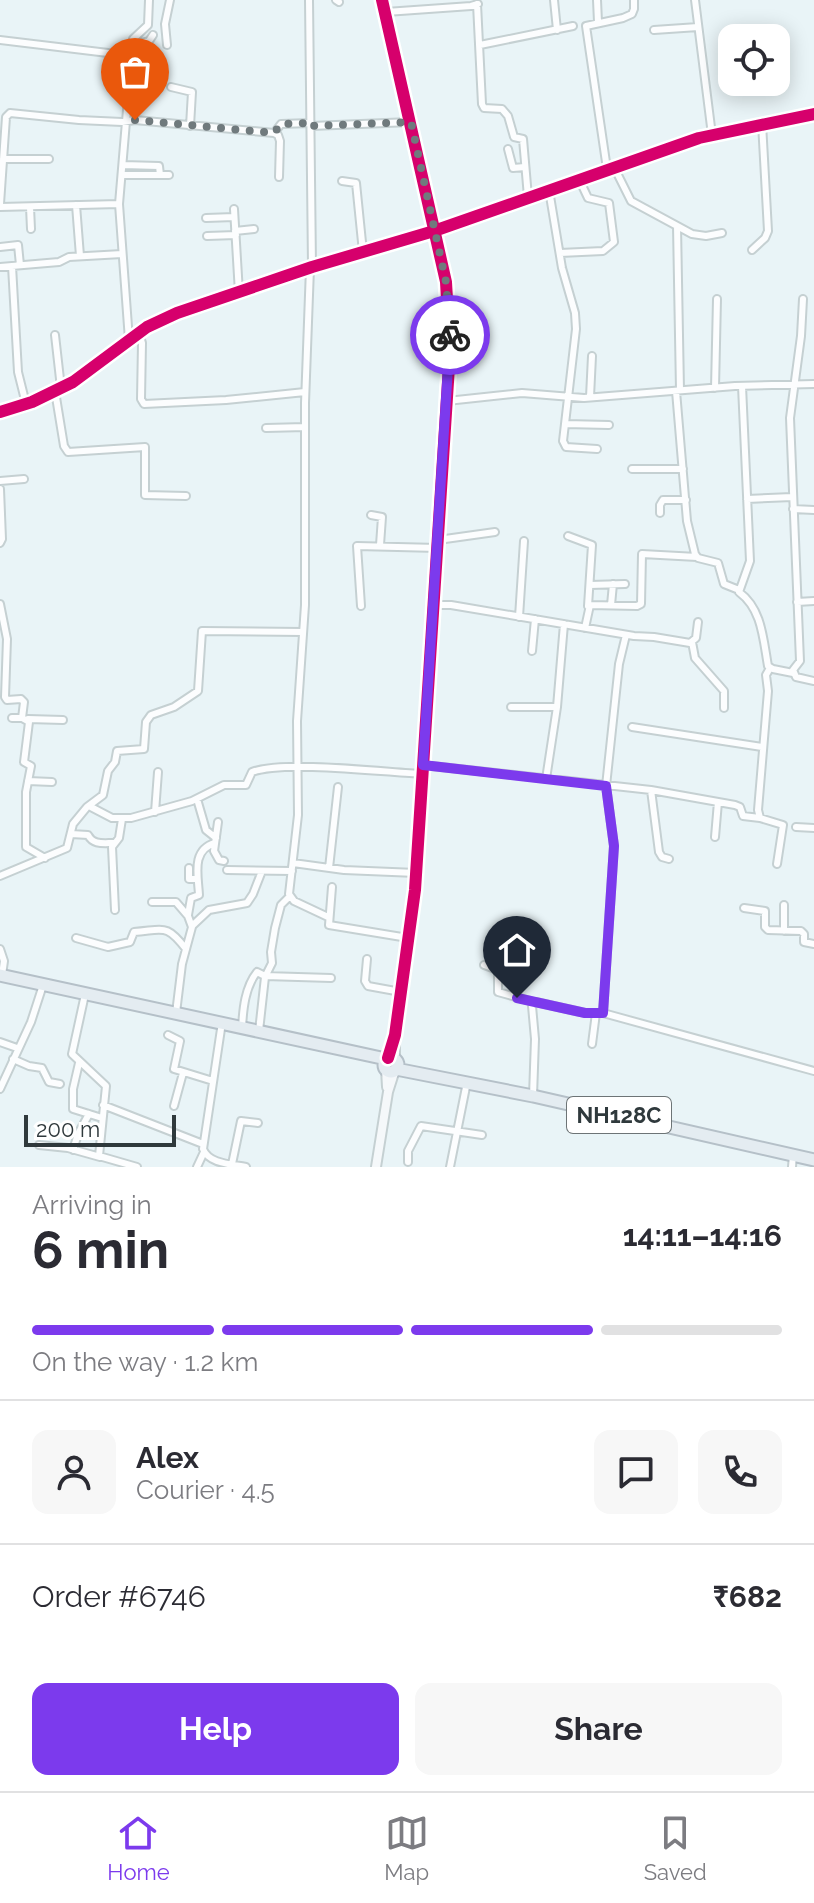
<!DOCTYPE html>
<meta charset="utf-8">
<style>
:root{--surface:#fff;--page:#f7f7f7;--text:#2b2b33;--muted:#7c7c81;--line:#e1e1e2;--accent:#7c3aed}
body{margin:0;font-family:Raleway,sans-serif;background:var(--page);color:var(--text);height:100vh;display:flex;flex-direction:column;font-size:30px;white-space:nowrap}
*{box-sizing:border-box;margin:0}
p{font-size:26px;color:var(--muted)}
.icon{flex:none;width:44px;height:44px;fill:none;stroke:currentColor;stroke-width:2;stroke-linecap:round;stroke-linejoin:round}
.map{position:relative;height:1167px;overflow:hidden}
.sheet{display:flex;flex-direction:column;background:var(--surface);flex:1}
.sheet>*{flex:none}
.controls{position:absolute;left:718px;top:24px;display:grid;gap:16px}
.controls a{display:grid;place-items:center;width:72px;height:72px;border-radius:16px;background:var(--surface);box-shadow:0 4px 20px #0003;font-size:40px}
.scale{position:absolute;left:24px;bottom:20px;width:152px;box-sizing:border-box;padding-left:8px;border:4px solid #2f393c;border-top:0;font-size:22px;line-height:28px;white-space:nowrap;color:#2f393c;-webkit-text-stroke:6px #fff;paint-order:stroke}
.pin{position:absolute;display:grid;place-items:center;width:68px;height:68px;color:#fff;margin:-82px -34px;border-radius:50% 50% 50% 0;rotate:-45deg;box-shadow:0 0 8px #0007}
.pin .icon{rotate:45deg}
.courier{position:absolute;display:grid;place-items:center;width:80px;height:80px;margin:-40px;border:6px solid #7c3aed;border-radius:50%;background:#fff;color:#222;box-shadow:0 2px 10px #0007}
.head em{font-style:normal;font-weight:700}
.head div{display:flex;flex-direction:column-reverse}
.head{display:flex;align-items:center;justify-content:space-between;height:136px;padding:0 32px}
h1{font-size:52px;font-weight:700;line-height:60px}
.bar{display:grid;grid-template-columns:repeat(4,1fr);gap:12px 8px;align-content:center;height:96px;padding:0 32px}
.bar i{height:10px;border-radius:6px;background:var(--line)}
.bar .on{background:var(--accent)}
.bar p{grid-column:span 4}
.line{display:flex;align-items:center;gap:20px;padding:0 32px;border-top:2px solid var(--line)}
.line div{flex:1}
.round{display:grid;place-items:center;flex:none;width:84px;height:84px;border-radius:16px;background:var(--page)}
.primary-button{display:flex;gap:16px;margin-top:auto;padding:16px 32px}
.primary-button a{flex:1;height:92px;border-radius:16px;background:var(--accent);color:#fff;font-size:32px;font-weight:700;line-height:92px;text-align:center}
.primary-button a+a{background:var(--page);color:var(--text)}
.tab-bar{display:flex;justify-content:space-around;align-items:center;height:112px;border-top:2px solid var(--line);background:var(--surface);font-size:22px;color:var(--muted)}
.tab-bar a{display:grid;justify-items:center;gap:4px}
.tab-bar .on{color:var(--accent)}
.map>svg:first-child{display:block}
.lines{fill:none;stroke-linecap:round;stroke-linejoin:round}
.street-casing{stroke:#c5d0d2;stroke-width:10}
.secondary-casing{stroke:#c5d0d2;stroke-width:12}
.highway-casing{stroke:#b5c0c8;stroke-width:15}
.street{stroke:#fcfdfe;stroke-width:6}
.secondary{stroke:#f5f8fa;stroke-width:8}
.highway{stroke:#e4ecf1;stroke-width:11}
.cycleway-casing{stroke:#fff;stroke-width:17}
.cycleway{stroke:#d6006c;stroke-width:12}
.done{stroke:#707a7d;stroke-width:8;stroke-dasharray:0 14.4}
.route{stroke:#7c3aed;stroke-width:10}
.labels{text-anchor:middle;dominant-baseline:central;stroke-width:7;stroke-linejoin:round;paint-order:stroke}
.shield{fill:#fff;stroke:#6d7476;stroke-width:2}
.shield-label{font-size:22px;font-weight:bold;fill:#2f393c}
</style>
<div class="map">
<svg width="814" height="1167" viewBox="0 0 814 1167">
<rect width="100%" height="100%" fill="#e9f4f7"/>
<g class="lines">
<defs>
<path id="street" d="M309,0L312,267
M336,0L339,2
M554,0L557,30
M597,0L598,22
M695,0L712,135
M477,4L482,104L484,108L502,109L508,116L514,137L523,139L528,197
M386,12L471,6L478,4
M654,30L698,27
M0,40L108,53
M133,45L149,41L153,35
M167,45L165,24L170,0
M480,45L573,26
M171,87L192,92L190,126
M311,126L411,122
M274,133L281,124L311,123
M508,149L513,168L525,167
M3,159H49
M123,165L159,166L160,175
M614,167L631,201L692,234L706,236L722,233
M607,169L586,26L623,18L632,14L634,9V0
M122,175H169
M342,181L356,183L363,252
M549,190L562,268L575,313L576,329L563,441L566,447L597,449
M0,204L6,117L10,113L79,120L122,122L135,120L274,133L278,135L280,141L279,177
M76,205L80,256
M0,207L119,204
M30,207L31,229
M234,209L239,293
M206,218L234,217
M677,226L680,390
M235,231L254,229
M207,236L236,235
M0,247L18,245L20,265
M752,250L765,238L768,231L762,123
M560,253L603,251L614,242L609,203L588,198L579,179
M12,266L18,372L26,404
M0,267L59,262L69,257L122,254
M310,268L305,403V605L297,721L298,815L289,894L294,901L328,917
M803,299L801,336L790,418L800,661L793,670L796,677L814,681
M139,333L142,343L141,399L144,404L226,400L305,392
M55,335L61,388
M129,340L119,204L133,39L148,25L149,0
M742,386L750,561L739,592C762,609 763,638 768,666L773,669L793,673
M715,388L717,299
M55,391L64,446L68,452L145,447V495L186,496
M676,391L687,521L695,554L698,558L718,563L724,584L739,590
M590,397L592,356
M447,401L522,393L584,398L735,386L814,384
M565,424L609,425
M266,428L305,427
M632,469H683
M0,481L24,479
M0,489L2,539L0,543
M747,499L792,497
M793,509L814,510
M660,513V505L663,500H686
M371,515L382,517L380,545
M568,536L592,545L588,606
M438,540L495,532
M590,585L625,584
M797,602L814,601
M0,604L7,639L5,697L7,700L21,699L24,702L22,718H12
M434,605H451L634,636L654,637L690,643L696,638L698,622
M611,605L613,584
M361,606L357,546L438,548
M519,617L524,541
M585,628L590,605L637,606L641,604L642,554L697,557
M692,642L695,658L724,691V708
M532,651L535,619
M770,668L766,675L768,691L758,810L760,818L783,825L777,864
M511,707H557
M22,718L29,722L24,762L31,766L26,792V847L45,858
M28,719L63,720
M632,727L762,747
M423,765L651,790L735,805L740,807L743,816L760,818
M546,779L557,707L564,624
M28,781L52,782
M651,790L659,852L662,857L669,859
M197,799L206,830L216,838
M89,806L112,818H131L192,801L224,785H246L252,772C284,760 383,772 422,774
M155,812L158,772
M218,822L214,851L219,860L224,861
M796,827L814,828
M71,834L88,835C93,845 103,843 113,843
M715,837L718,802
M293,863L344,870L416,873
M189,868V879H197
M329,868L338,787
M227,870L292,871
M0,876L67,848L73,824L87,807L103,795L108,771L115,762L117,751L144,749L146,722L151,715L174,707L198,691L202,631L303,632
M332,887L329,925L408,938
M152,902H176L188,916L192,927L182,964L176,1013
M744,908L765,911V927L768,930L801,931L804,934V942L814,944
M115,910L112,847L119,838L122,819
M188,915L191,898L199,895C198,875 191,850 215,843
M192,926L209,910L247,903L253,894L262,871
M784,931V905
M76,938L108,947L130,942L134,932C164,930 166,923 186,949
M0,949L4,961L2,975
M367,959L365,981L368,986L401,992
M484,965L498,970V992L534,1002
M84,999L72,1054L106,1086L99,1156L137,1167
M603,1013L614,846L606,786L619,664L626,635
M242,1028C243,1009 245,987 257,972L265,976L331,978
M221,1029L203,1149C209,1164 231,1164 246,1167
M259,1031L265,977L272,963L271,952L275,928L281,905L290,896
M168,1035L180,1041L174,1069L213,1081
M0,1042L17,1048
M592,1044L596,1013
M13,1059L29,1066L42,1068L49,1082L60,1084
M79,1063L73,1089V1109L102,1118
M0,1089L31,1022L43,985
M533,1096L535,1039L532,1006L536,1002L585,1013H603L814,1071
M103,1105L203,1144
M174,1106L183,1073
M39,1145L68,1148L100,1157
M73,1150L78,1134L89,1114
M408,1162V1151L421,1126L482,1135
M232,1164L241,1121L258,1123
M197,1167L204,1152
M450,1167L467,1082
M792,1167L793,1155"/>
<path id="secondary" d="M382,0L446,282L450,351L415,890L395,1035L388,1058
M0,412L32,402L73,382L147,327L177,313L312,267L434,231L699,138L814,114
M395,1044V1059
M386,1069L387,1087
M376,1167L388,1092L395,1070"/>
<path id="highway" d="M0,975L386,1059
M384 1065a7 7 0 1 1 14 0a7 7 0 1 1-14 0Z
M396,1069L533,1096L814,1160"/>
</defs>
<use href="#street" class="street-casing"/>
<use href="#secondary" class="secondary-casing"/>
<use href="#highway" class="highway-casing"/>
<use href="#street" class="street"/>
<use href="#secondary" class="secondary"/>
<use href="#highway" class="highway"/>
<defs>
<path id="cycleway" d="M382,0L446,282L450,351L415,890L395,1035L388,1058
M0,412L32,402L73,382L147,327L177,313L312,267L434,231L699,138L814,114"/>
</defs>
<use href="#cycleway" class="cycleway-casing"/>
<use href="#cycleway" class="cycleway"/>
</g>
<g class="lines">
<path class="done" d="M135,120L274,133L281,124L311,123V126L411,122L446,282L450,335"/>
<path class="route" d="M450,335L423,765L606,786L614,846L603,1013H585L517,998"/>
</g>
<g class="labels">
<rect class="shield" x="567" y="1097" width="104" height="36" rx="6"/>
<g class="shield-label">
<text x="619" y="1115">NH128C</text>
</g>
</g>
</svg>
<div class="controls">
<a><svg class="icon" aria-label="locate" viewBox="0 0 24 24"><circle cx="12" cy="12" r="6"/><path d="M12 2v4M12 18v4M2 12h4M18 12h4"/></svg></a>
</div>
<div class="scale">200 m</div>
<div class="pin" style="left:135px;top:120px;background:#ea580c"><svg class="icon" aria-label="bag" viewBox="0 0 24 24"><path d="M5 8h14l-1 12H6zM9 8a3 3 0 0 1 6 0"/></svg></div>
<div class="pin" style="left:517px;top:998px;background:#1f2937"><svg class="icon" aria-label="home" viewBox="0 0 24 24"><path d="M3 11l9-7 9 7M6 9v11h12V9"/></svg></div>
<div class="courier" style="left:450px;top:335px"><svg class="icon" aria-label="bike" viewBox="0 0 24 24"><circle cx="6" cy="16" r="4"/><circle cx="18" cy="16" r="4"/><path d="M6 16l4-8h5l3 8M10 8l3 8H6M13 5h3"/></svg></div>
</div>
<section class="sheet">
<div class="head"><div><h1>6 min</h1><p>Arriving in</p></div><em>14:11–14:16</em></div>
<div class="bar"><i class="on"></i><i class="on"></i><i class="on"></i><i></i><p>On the way · 1.2 km</p></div>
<div class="line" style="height:144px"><a class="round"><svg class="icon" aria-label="person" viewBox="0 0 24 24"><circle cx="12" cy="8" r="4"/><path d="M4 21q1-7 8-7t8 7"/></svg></a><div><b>Alex</b><p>Courier · 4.5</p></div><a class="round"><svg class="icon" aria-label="chat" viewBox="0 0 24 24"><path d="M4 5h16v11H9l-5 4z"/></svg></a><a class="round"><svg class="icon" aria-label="phone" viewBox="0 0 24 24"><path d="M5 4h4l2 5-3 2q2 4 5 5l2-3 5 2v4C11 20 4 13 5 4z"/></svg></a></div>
<div class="line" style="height:104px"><div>Order #6746</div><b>₹682</b></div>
<div class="primary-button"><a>Help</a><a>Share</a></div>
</section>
<nav class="tab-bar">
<a class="on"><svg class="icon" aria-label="home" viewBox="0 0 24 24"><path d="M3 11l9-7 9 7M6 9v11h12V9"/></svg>Home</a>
<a><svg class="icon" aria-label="map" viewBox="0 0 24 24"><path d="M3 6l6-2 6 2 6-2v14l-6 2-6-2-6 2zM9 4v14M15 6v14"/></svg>Map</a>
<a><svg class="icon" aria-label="saved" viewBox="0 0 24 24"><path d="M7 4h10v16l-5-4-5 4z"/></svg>Saved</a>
</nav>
